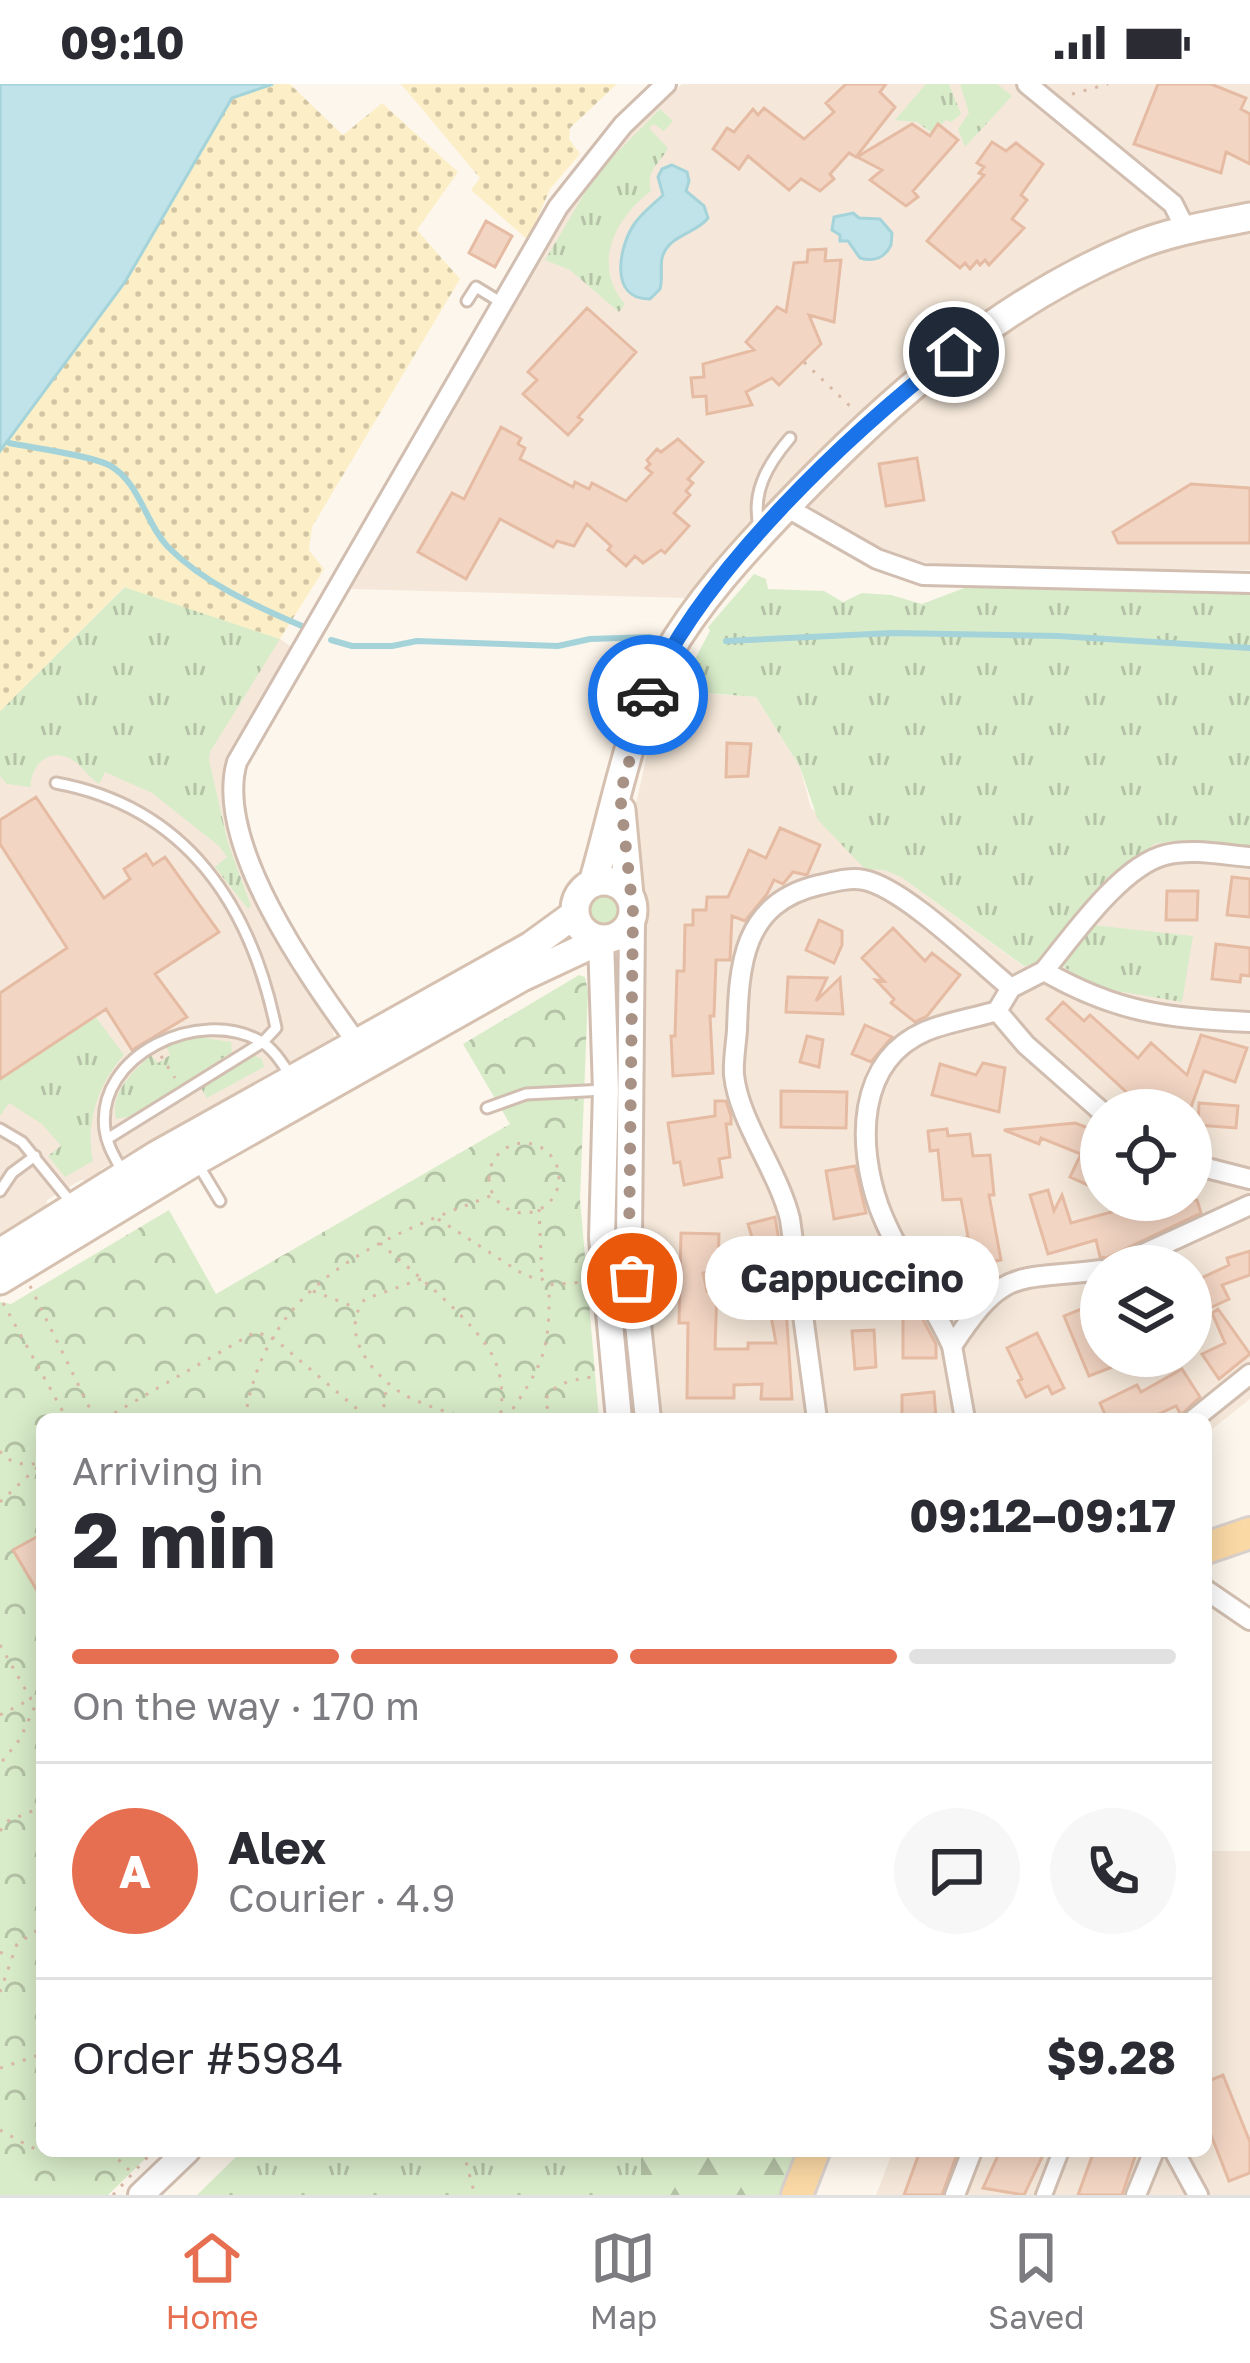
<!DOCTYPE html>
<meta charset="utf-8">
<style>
:root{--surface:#fff;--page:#f7f7f7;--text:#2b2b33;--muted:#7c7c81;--line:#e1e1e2;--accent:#e76f51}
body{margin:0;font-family:"Golos Text",sans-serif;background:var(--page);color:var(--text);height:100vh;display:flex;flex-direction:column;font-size:45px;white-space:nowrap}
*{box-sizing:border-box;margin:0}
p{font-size:39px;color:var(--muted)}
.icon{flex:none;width:66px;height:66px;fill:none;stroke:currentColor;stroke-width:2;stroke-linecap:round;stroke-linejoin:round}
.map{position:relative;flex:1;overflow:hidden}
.drawer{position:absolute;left:36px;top:1329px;width:1176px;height:744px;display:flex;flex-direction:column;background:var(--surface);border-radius:18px;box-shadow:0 6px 30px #0003}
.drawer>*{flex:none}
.fabs{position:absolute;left:1080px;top:1005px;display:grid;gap:24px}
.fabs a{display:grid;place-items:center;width:132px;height:132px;border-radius:50%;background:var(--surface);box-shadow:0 6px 30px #0003;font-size:60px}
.pin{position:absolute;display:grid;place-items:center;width:102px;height:102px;color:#fff;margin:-51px;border:6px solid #fff;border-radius:50%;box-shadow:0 3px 12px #0007}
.courier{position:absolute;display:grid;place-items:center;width:120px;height:120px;margin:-60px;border:9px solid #1a73e8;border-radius:50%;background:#fff;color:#222;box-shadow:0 3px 15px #0007}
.bubble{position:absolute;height:84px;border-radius:42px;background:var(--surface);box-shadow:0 6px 30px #0003;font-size:39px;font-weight:700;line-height:84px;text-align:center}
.headline em{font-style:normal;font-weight:700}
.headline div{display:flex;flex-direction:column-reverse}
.headline{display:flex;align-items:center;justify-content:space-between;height:204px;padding:0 36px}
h1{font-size:78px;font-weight:700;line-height:90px}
.bar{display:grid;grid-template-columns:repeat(4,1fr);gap:18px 12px;align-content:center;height:144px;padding:0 36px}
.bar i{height:15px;border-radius:9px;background:var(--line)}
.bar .on{background:var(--accent)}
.bar p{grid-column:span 4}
.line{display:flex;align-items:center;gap:30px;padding:0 36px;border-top:3px solid var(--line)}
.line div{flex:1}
.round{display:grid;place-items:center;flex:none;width:126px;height:126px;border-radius:63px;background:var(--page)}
.status{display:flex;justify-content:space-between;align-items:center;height:84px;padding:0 60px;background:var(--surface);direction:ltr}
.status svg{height:33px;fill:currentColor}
.dock{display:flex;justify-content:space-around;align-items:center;height:168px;border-top:3px solid var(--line);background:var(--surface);font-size:33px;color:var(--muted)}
.dock a{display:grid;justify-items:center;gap:6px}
.dock .on{color:var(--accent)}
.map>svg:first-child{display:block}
.residential{fill:#f5e8da;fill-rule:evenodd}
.grass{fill:url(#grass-tufts)}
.forest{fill:url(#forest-firs)}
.sand{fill:url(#sand-dots)}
.park{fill:url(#park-crowns)}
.garden{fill:#d8ecc9}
.water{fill:#bfe3e8;stroke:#a5d3da;stroke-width:3}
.pier{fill:#fdf6ec}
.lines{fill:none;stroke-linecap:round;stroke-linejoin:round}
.stream{stroke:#a5d3da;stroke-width:6}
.building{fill:#f3d5c3;stroke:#e6bba3;stroke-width:3}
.service-casing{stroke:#d1beb0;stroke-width:15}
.pedestrian-casing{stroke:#d1beb0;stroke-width:20}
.minor-casing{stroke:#d1beb0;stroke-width:24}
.tertiary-casing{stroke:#d1beb0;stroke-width:30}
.secondary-casing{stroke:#d6c0b0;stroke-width:33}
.primary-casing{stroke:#dad1cd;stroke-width:36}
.path{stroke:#d9b8a5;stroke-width:3;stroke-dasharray:3 9;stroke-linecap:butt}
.service{stroke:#fff;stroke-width:9}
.pedestrian{stroke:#fff;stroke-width:14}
.minor{stroke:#fff;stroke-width:18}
.tertiary{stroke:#fff;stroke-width:24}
.secondary{stroke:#fff;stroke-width:27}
.primary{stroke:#fbd9a5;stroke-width:30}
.done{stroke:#a89285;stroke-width:12;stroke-dasharray:0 21.6}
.route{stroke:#1a73e8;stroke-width:15}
</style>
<div class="status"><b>09:10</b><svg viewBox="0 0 49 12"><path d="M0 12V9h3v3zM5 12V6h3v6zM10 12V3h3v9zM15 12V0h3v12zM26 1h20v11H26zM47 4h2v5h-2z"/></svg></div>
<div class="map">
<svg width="1250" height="2111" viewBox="0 0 1250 2111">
<defs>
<pattern id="grass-tufts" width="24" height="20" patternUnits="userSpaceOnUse" patternTransform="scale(3)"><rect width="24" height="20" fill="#d8ecc9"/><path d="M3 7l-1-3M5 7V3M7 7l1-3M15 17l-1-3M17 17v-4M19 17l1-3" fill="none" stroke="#b4c2a5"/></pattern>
<pattern id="forest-firs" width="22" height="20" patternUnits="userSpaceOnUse" patternTransform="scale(3)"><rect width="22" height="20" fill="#d8ecc9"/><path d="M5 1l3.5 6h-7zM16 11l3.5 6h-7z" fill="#b4c2a5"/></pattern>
<pattern id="sand-dots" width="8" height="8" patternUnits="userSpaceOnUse" patternTransform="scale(3)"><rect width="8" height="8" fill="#fcefc7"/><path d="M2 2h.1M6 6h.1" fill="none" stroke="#d1c5a4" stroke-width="1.8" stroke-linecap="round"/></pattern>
<pattern id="park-crowns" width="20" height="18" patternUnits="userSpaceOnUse" patternTransform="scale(3)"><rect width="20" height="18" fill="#d8ecc9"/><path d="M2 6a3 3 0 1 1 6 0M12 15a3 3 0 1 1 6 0" fill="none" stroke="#b4c2a5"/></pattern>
</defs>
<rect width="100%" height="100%" fill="#fdf6ec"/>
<path class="residential" d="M682,0H1250V486L948,483L901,473L842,447L786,403L686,514L351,505L455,315L578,109L619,56Z
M125,503L280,555L293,564L228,721L260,828L331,940L335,955L303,977L298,974L264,992L263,999L136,1069L133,1066L100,1086V1091L90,1097L81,1096L47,1116L46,1124L0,1155V627Z
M669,607L756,613L800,683L811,724L884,786L901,793L1023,882L1046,868L1088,902L1091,841L1081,830L1143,770L1154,760L1173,757L1250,764V1315L1206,1350V1335H659L643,1188L644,868L633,733L647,671ZM1101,1026H1191V1116H1101ZM1101,1182H1191V1272H1101Z
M1206,1767H1250V2111H876L893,2067H1206Z"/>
<path class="grass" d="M926,0H949L961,30L951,38L946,36L932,49L917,38L895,36Z
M960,0H997L1012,12L965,63L958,45L969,29Z
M660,25L673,37L664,47L654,40L649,44L668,64C660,80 645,86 651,107C615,134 591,181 625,220L619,228L570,186L545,176L596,90Z
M754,490L766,495L768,505L824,507L843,518L862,509L891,511L922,520L967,503L1250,506V764L1173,757L1154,760L1081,829L1092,841L1193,852L1182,918L1088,902L1046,868L1036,879L1024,882L901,793L884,786L865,785L818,736L800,683L756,613L678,607L710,547L708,543Z
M125,503L280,555L210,668L209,676L228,759L251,822L248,825L215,783L227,773L219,762L152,709L105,688L99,700C88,693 81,680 69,674C48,664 30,682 31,703L7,700L0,692V627Z
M95,932L124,971C98,999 85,1040 93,1077L65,1093L48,1072L61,1062L42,1040L9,1019L0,1032V995Z
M199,953L231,958L232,968L133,1032L116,1035C109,1009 134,987 151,971L158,979L170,971L166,962Z
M255,972L262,975L264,983L207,1014L201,1004L243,974Z
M242,2067H641V2111H197Z"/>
<path class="forest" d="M641,2067H797L780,2111H641Z"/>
<path class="sand" d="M273,0H290L343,51L382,19L458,88L417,146L460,195L312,443L309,466L324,485L280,555L124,503L0,627V367L125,198L232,14Z
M401,0H617L570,44L569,55L580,70L550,105L528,156L471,106L480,94Z"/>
<path class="park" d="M579,891L585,893L588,908L580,1115L599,1335H42V2067H153L108,2111H0V1218L11,1220L169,1126L216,1210L510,1040L463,960Z"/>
<path class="garden" d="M585 827a19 19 0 1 1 38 0a19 19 0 1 1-38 0Z"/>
<path class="water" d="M0,0H273L232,14L125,198L0,367Z
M672,81L687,88L689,97L686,107L704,122L708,134C696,150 668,151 662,174C660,184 663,194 660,205L650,215C608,216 619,161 635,139C643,128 654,120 663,111L658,93L662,85Z
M853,129L859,134L880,135L892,149L891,161C884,175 874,178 860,174L848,157H840V151L832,146L834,133Z"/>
<path class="pier" d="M290,0H363L382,19L343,51Z"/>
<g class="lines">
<path class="stream" d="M9,359C34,364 88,371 109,381C140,398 145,439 168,463C206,501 256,522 304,543
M331,556L352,562H392L417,557L558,562L590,555L650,553
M726,557L893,549L1058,552L1250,564"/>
</g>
<path class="building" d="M846,0H886L880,8L895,23L856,73L849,69L830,90L834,95L820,107L801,95L789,106L748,72L739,85L713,65L727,44L734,48L753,25L758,31L764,24L804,55L834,28L826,19Z
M1158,0H1211L1246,14L1241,25L1250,30V80L1226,68L1221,89L1134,60Z
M912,40L930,52L938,40L958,56L913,107L918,113L906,122L870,96L882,86L857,73Z
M992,58L1006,67L1016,59L1043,80L1021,111L1027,116L1012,135L1024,144L989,181L985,176L980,181L977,177L970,185L965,179L960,184L927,157L984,91L979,89L984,83L977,79Z
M486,137L512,152L495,183L469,169Z
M826,165L825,177L841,176L834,238L809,231L821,260L779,301L772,294L746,308L752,321L707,330L706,312L693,313L691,294L704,293L703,280L754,266L746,258L777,223L786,228L794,179L807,178L808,166Z
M587,224L636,268L578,333L582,336L568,351L523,310L537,296L528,288Z
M501,343L521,354L518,360L525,364L520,375L573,403L575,398L589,405L592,399L626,417L652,389L646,384L650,380L647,376L657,365L661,368L678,355L703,378L688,395L693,399L686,407L690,411L674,429L689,442L665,469L661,466L643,479L635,472L626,482L608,466L611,462L587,440L574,462L557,457L553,463L500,435L466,495L418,468L452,409L464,415Z
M917,374L924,416L886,422L879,380Z
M1191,400L1250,404V459H1118L1113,448Z
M727,659L751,660L748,692L726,693Z
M36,713L104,814L130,795L124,785L146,770L153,781L165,773L219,848L155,890L187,933L132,966L106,925L0,995V909L67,864L0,760V736Z
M780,744L820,761L807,791L793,788L783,800L774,796L767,810L745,837L732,832L730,876H716L714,932H710L713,989L673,992L671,952H675L677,887H684L685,841H693V826H706L707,813H728L749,766L766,774Z
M1232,793L1250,795V833L1227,831Z
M1167,807H1198L1197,836H1166Z
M819,836L842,847V861L834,879L806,866Z
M893,844L925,877L932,869L960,891L927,932L915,938L891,919L894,915L876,896L884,897L862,874Z
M1216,860L1250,864V892L1241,891L1240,898L1212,895Z
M788,893L827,894L816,917L840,894L843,930L786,928Z
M1063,918L1084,937L1090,931L1138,974L1151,959L1187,991L1201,951L1247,964L1235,998L1204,987L1190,1026L1156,1019L1146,1026L1047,935Z
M865,941L892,953L871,978L852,970Z
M807,952L823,956L819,983L800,978Z
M983,979L1005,984L999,1028L932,1011L940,980L976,991Z
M781,1007L847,1008L846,1044L781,1043Z
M715,1017H726L731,1032V1040H726L730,1073L719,1075L722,1093L684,1101L680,1078L674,1079L668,1039L715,1032Z
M1199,1019L1238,1022L1236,1044L1198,1041Z
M1075,1039L1101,1049V1107L1070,1093L1081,1070L1041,1054L1039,1060L1004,1046Z
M947,1045L948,1052L970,1050L973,1072L990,1071L994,1111H989L1001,1176L963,1183L961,1168L967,1167L964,1154L968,1153L961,1115L943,1116L938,1066L930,1067L928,1047Z
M855,1082L866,1129L834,1135L826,1087Z
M1048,1106L1054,1127L1062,1111L1071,1139L1156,1116H1197L1201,1129L1106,1174L1100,1173L1096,1156L1048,1170L1030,1111Z
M775,1133L781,1168L758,1174L748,1140Z
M681,1149L719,1150L718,1185L703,1189L707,1207L717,1205L715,1265H748V1259H776L769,1221L754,1224L751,1206L758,1205L757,1198L784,1193L792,1315H761L762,1300L734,1301V1314H687L688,1239H679Z
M1250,1167V1191L1222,1201L1229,1215L1191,1233V1199L1229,1181L1227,1174Z
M1096,1219L1101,1232V1272L1138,1273L1089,1292L1064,1232Z
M1218,1225L1250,1270L1219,1295L1202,1270L1225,1259L1212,1229Z
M903,1230H920L936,1260V1274H903Z
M874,1246L876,1283L855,1285L852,1247Z
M1037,1249L1064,1304L1052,1310L1048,1302L1026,1313L1018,1297L1022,1295L1007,1264Z
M1182,1285L1200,1313L1181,1331L1176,1322L1148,1335H1107L1100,1319L1137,1301L1141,1308Z
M934,1308L936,1334L902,1335V1311Z
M42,1450V1515L13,1466Z
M1223,1991L1250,2058V2089L1229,2097L1206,2038V1998Z
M920,2067H958L942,2111H904Z
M1000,2067H1045L1024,2111L983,2104Z
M1094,2067H1137L1122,2111H1078Z"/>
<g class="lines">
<defs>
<path id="service" d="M467,217L476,203L502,219
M760,446C750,410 767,381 790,354
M56,699C187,723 251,822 276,944L263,958L107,1055
M487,1024L526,1010L605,1006
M0,1045L22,1058L70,1117
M199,1082L220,1117
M123,1089C116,1075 107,1062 105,1046C95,970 200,923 260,957C273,964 282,979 290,991
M0,1107L12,1089L35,1072"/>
<path id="pedestrian" d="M1044,2111L1061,2067"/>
<path id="minor" d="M1027,0L1173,120L1186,146
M786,423L877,475L923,491L1250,499
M1044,887C1072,853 1121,782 1165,771C1191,764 1224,771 1250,773
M997,927L1026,961L1101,1027
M357,959C311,895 213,760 237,678L558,123L623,41L666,0
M1191,1080L1250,1095
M1117,1182L1250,1121
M952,1262C931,1215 897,1171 879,1123C857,1061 856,977 926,947C948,938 974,934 997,927L1011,904L1044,887C1117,929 1167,934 1250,938
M817,1335L790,1135C778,1086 739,1038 734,991C733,976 736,961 737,946C739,881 742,819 819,801C833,798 849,793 864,796C904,804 977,876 1011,904
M965,1335L952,1262C1005,1182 1013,1197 1101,1186
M1194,1335L1250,1290
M1206,1506L1250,1536
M1174,2067L1198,2111
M955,2111L972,2067
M1136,2111L1154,2067"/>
<path id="tertiary" d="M632,836L629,1155L648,1335
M601,856L606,1006L602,1154L619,1335
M141,2111L187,2067"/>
<path id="secondary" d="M621,726L629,811
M575 826a29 29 0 1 1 58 0a29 29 0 1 1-58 0Z
M593,799C614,729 630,636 666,573C697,518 742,469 786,423C886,318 999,218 1135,162C1172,147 1211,141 1250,133
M0,1169L157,1071L531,862L575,830
M0,1196L196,1077L522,893L601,856"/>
<path id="primary" d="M1206,1464L1250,1449
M797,2111L814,2067"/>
</defs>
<use href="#service" class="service-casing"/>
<use href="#pedestrian" class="pedestrian-casing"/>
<use href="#minor" class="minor-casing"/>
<use href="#tertiary" class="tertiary-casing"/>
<use href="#secondary" class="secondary-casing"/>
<use href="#primary" class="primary-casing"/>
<path class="path" d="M1072,10L1108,0
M804,278L851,323
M161,972L175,994
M489 1094a35 35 0 1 1 70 0a35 35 0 1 1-70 0Z
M539,1125L542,1193
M438,1135L526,1192L542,1195L549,1201L583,1198
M380,1159C411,1187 480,1240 495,1277C503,1295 503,1316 500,1335
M421,1195L365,1215C338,1249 372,1291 403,1310C422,1321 446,1327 467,1335
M30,1202L95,1335
M313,1207L354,1223
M3,1219L67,1335
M104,1335L255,1248L272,1253L369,1335
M245,1335C265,1198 378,1155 493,1111
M382,1335L387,1300
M506,1335C543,1280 550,1269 549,1203
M554,1335L544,1318C554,1298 570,1297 591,1293
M0,1367C9,1380 29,1384 42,1377
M0,1418L42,1379
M0,1561L35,1622L20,1655L0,1680
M0,1631L31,1615
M0,1747L8,1737L42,1723
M0,1868L11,1874
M0,1908L17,1860L42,1843
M0,1984L42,1970
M0,2046C26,2060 54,2081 85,2067
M110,2067L130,2087
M463,2067L475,2111
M113,2111L153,2067"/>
<use href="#service" class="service"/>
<use href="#pedestrian" class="pedestrian"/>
<use href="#minor" class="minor"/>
<use href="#tertiary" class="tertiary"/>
<use href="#secondary" class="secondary"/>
<use href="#primary" class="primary"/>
</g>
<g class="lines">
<path class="done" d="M632,1194L629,1155L633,828L620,710L648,611"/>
<path class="route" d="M648,611C701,488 849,349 954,268"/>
</g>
</svg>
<div class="fabs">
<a><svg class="icon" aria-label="locate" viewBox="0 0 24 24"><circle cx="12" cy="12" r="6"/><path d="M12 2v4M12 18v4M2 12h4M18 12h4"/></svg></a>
<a><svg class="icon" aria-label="layers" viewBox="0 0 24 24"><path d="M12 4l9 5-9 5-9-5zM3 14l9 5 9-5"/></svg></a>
</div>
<div class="pin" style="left:632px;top:1194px;background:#ea580c"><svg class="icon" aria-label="bag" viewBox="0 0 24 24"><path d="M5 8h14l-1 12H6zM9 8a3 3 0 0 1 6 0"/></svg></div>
<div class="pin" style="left:954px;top:268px;background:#1f2937"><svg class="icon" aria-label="home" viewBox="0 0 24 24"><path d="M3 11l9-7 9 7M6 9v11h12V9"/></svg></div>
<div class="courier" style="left:648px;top:611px"><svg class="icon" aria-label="car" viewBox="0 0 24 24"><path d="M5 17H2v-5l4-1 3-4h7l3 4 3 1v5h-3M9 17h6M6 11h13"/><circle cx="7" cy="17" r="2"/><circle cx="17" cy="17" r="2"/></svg></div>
<div class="bubble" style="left:705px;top:1152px;width:294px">Cappuccino</div>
<section class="drawer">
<div class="headline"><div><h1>2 min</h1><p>Arriving in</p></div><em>09:12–09:17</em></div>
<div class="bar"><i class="on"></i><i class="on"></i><i class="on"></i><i></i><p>On the way · 170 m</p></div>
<div class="line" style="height:216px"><b class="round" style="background:var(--accent);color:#fff">A</b><div><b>Alex</b><p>Courier · 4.9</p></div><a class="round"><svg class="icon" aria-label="chat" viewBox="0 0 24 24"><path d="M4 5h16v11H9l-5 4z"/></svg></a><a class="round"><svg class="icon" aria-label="phone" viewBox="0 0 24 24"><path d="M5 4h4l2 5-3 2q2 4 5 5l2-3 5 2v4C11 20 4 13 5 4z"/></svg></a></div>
<div class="line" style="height:156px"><div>Order #5984</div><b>$9.28</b></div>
</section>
</div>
<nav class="dock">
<a class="on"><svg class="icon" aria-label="home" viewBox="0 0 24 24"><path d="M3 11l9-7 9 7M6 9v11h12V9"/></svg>Home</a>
<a><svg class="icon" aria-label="map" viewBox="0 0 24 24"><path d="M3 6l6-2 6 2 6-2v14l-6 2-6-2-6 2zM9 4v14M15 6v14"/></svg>Map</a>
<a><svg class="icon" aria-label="saved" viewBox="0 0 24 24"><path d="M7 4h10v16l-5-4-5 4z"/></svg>Saved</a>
</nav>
